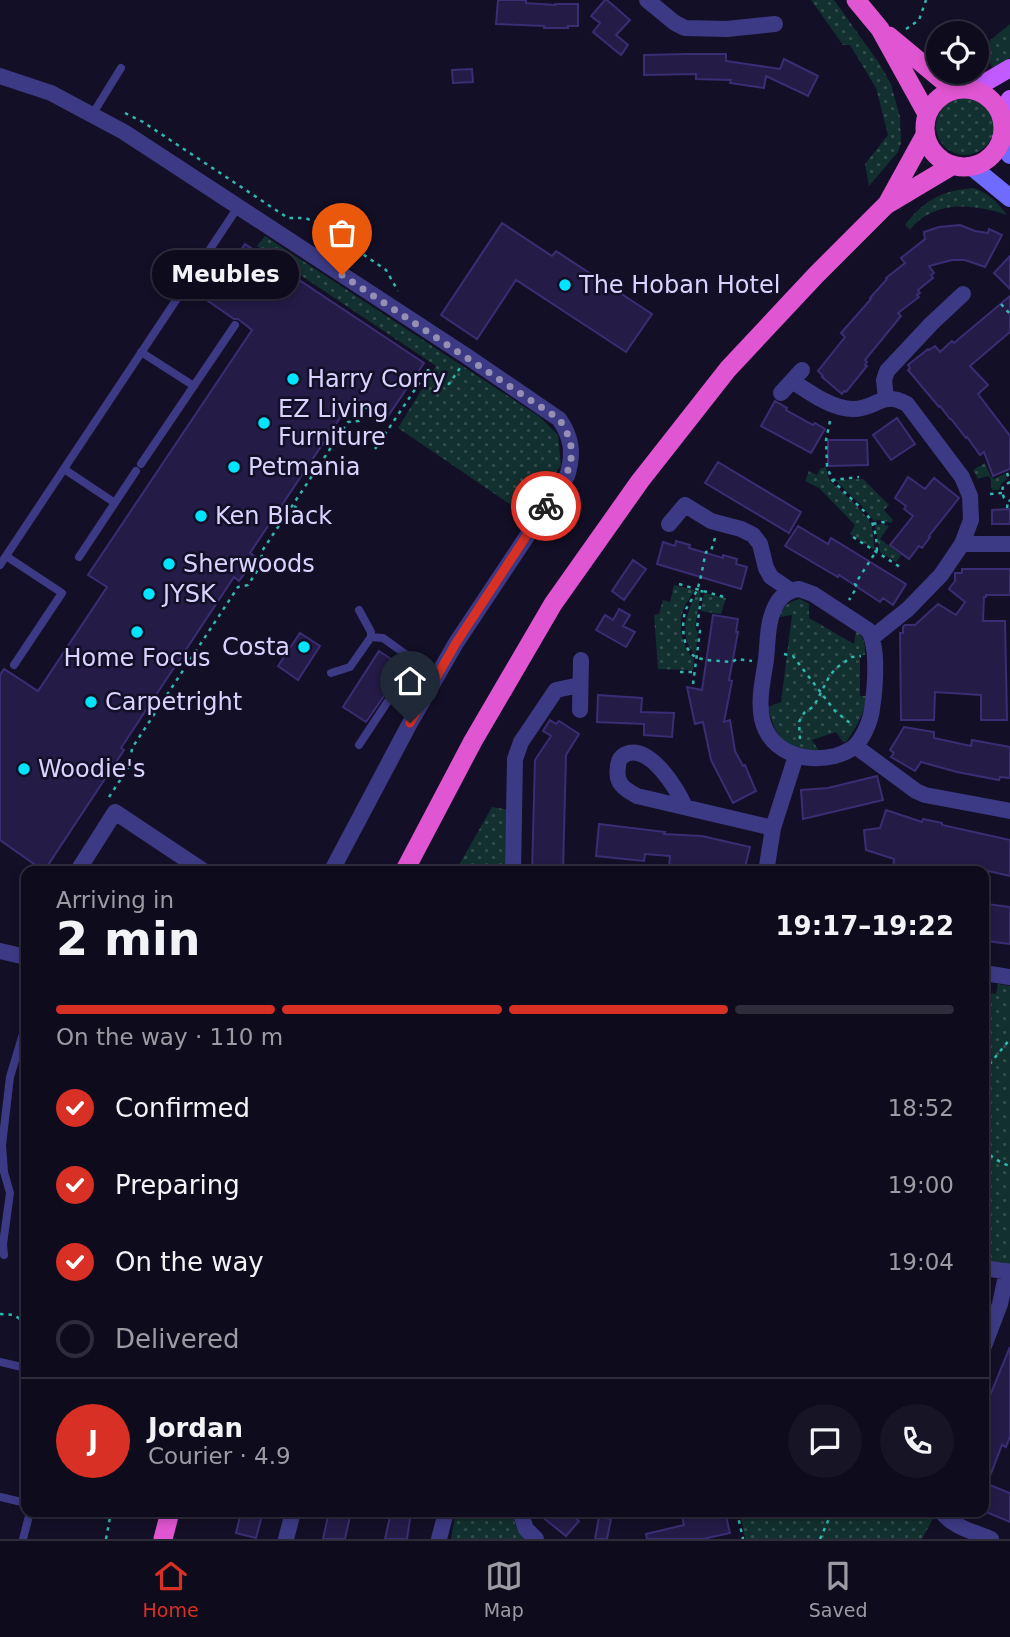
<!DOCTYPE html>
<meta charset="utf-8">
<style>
:root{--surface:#0e0b1c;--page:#171425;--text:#f1f3f6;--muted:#9b9ba3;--line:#2e2b3b;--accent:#d93025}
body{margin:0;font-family:"DejaVu Sans",sans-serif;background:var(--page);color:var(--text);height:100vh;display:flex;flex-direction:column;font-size:26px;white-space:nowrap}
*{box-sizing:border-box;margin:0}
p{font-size:23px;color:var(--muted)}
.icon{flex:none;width:38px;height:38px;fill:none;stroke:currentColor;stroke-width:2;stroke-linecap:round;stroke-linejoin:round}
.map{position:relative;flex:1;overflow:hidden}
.drawer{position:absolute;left:21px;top:866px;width:968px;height:651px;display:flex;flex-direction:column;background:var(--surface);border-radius:14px;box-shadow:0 4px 10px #0003,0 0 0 2px var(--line)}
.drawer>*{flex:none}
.fabs{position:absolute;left:926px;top:21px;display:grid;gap:14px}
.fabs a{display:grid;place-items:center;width:63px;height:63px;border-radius:50%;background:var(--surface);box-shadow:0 4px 10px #0003,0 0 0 2px var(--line);font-size:35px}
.pin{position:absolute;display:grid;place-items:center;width:60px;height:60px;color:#fff;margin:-72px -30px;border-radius:50% 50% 50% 0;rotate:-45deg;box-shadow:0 0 7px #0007}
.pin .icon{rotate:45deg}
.courier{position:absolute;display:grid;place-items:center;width:70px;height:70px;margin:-35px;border:5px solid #d93025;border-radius:50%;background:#fff;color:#222;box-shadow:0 2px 9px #0007}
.bubble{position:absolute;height:49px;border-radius:24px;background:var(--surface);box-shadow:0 4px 10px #0003,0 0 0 2px var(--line);font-size:23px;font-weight:700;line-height:49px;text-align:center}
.head em{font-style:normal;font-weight:700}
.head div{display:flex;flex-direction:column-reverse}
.head{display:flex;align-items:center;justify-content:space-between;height:119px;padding:0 35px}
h1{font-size:46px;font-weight:700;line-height:52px}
.bar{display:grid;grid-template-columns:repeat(4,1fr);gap:10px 7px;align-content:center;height:84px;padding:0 35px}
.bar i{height:9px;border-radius:5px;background:var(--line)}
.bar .selected{background:var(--accent)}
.bar p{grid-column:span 4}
.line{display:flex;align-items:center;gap:18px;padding:0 35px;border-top:2px solid var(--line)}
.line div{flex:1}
.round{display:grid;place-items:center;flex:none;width:74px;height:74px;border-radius:37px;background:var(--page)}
ol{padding:0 35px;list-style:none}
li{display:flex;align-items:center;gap:21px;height:77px}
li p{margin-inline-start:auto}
li .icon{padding:7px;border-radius:50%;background:var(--accent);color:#fff;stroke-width:4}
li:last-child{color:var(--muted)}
li i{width:38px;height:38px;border:4px solid var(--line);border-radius:50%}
.tab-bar{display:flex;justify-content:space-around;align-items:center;height:98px;border-top:2px solid var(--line);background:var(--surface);font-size:19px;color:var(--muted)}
.tab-bar a{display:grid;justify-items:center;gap:4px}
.tab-bar .selected{color:var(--accent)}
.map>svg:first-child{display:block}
.grass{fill:url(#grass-dots)}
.building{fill:#241b47;stroke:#3b2d73;stroke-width:2}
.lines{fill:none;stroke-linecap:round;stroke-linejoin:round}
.path{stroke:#2fb8b0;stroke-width:2.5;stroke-dasharray:3.5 5;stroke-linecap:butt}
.service{stroke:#3d3a85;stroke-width:8}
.minor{stroke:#3d3a85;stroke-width:16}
.secondary{stroke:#6f6bff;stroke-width:18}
.primary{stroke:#c25bff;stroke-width:18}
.trunk{stroke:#e055d1;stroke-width:19}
.done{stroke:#948fb3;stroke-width:7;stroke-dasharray:0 12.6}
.route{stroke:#d93025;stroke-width:9}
.poi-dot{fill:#00e5ff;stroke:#130f26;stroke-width:2.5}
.labels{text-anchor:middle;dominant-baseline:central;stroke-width:5;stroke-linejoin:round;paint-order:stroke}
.poi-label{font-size:24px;fill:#d9d4ff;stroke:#130f26;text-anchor:start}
</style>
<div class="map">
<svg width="1010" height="1539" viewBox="0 0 1010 1539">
<defs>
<pattern id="grass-dots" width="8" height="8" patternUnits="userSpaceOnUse" patternTransform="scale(1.75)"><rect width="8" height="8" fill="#12302f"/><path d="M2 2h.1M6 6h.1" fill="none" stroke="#344d4e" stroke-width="1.8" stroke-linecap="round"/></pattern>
</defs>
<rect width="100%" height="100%" fill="#130f26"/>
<path class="grass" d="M811,0H834L879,63L891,84L900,117L901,143L898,152L869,186L865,164L888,135L876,88L850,45H843Z
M1010,24V58L993,68L989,62L977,64L976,52Z
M936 126a29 29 0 1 1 58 0a29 29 0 1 1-58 0Z
M973,188C988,192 998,203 1007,215C975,204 934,199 910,230L905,225C925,200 940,191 973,188Z
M265,236L540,417L558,435L561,465L533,507L523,513L398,428L436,366L257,246Z
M985,463L991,477L993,476V479L1005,474L1007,479L1001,484L999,490H992L990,477L987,476L978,479L973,470Z
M826,467L829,480L852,501L869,520L872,527L875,550L850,534L855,525L819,488L805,481L809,471L817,475L820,469Z
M863,479L889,505L884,510L893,520L891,523L882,520L874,521L861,505L835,480Z
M883,524L889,526L880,539L901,555L896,562L880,552L875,525Z
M674,585L695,590C691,596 686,603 683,610C678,626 682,648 694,659L693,670L658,669L654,615L659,614L663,600L670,602Z
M698,591H701L695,627L698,633L695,655C677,633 687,612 698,591Z
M704,593L726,598L721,614L701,611Z
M800,599L809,604V618L854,644L856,631C865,638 865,644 865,655H860V696H866C864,716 857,726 846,742H843L836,732L812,740L819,751C810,752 806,752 797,748C775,738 774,728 768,707L781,702L792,615L780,617C781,606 790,601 800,599Z
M492,807L510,810L506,871L455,872Z
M998,984L1010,986V1265L984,1260V992L996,994Z
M456,1512H511L516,1526L524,1539H451Z
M740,1512H934L935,1515L922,1539H745Z"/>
<path class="building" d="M498,0H526V3L555,5V4H578V26H568V28H544V26L496,24Z
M605,0H607L630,20L616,35L628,45L621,55L593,32L600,23L591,16Z
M686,54H726V61L780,69L784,59L818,76L808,96L766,76L764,88L730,83L731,80L696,79V74L644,75V55Z
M472,69L473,82L453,83L452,70Z
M502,223L552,256L556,251L652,314L626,352L516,280L477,339L441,315Z
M960,225L975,231L988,233L989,229L1002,235L985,267L965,260H952L929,266L934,273L931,275L933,278L918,290L920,293L917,295L919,297L898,313L901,316L865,360L867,362L865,365L867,366L846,392L844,391L842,394L822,377L823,376L818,371L845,337L841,333L871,299L870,298L887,279L886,278L905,263L901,258L925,239L924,232L939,227Z
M245,244L424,363L386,419L354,397L250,553L256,557L239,581L234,577L121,748L124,750L44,871L0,840V675L4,669L38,691L107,587L88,575L252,330L238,319H234L208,301Z
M1010,256V289L994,273Z
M1010,296V332L970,366L988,385L978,394L1010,436V469L993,476L984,452L980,455L967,437L966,438L951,419H950L940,406L939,407L908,370L910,368L908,365L928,349L929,350L935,346L940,352L952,341L954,343Z
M775,401L787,408L786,410L813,425L815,423L825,429L811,453L761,426Z
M897,418L915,444L891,460L873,435Z
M828,440H867L868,465L828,466Z
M718,462L801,512L789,533L705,483Z
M908,477L925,489L934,478L959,498L929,536L930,537L922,548L919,546L909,559L890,545L913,516L904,509L906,506L895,498Z
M1010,509V524H992V510Z
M798,526L828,544L831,538L906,584L893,605L883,598L880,602L839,575L838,577L785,546Z
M676,541L690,545L689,548L723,558V555L737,559L736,564L747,567L741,589L657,564L663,542L675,546Z
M633,560L646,569L624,600L612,591Z
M962,569H1010V595H986V597H984L983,621H1005L1007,720H981V695L935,692L934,720H901L900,633H903V627L905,625H915L938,604L956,615L965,602L949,589L955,581V573H962Z
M619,609L630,615L623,626L635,632L626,647L596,630L605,615L613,620Z
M713,615L738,619L736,632H738L729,680L732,681L724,722L730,720L735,751L743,766L745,765L756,791L733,803L711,760L703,722L695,724L687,687L702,690Z
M300,633L320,646L298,680L278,666Z
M379,651L403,667L390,689L392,695L399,696L394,703L392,696H384L366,722L343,707Z
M598,695L642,698L641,712L674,713L672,737L644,735V724L597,722Z
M550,720L556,724L559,721L579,734L566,755L563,872H532L535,760L551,736L543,731Z
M904,727L934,732V738L971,746L972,740L1010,747V778L1000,777L999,780L957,772L921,762L915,771L891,757L894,753L890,750Z
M877,776L883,800L803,819L801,790L828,788Z
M886,810L922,822L923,819L942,823V825L1010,840V876L975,868V872L893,870L894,859L866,850L864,830L880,828Z
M599,824L665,832L664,834L702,836L750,847L744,872H737L711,865L710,872H688V869L669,867L670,856L645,854L644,861L596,856Z
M987,904L1010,907V944L987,941V938H984V919Z
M1010,1347V1436L1006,1447L1002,1445L987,1484L1010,1493V1522L984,1511V1410Z
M241,1512H263L256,1538L236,1533Z
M329,1512H351L345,1539H323Z
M391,1512H411L407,1539H385Z
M536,1512H568L579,1521L566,1536Z
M681,1512H725L730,1533L703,1539H647L646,1534L684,1525Z
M599,1517L611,1519L607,1539H595Z"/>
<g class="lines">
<path class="path" d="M906,29L919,20L926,0
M125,113L143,122L288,218H305L316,222L386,270L398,291
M1001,304L1010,314
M830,421L826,440L827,466L832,480L865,512L872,522L876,536L877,550L855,584L857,587L849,600
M375,449L428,370L449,384L460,368
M1007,473L1010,482
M832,480L859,477
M1010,482L1003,486L1002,492L1004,498L1010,501
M990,494L1002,493
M294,506L311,518
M1007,508L1008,501
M873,524L883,522L889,524
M853,537L900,567
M715,538L711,551L706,552C703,564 701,580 697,590C694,597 689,603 686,609C681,622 682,648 694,656C701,661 723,661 732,662L737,659L752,661
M679,584L724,597
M784,654L793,656L835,711L850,723
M680,672H694
M693,684L700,631L697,628L702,590
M800,739L799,722L804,713L814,706L829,677L836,668L852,657L861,656
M109,797L130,765L132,748L238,587L248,585L261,565L262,551L348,422L359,421L367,406
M984,1071L1010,1039
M984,1149C991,1157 999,1162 1010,1166
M0,1314L14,1315L26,1323
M737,1512L743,1539
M106,1539L111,1512
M820,1539L832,1512"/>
<path class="service" d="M92,115L121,68
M141,352L194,386
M141,464L235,325
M64,469L115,503
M6,556L62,593L14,665
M79,557L136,471
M0,565L238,207
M359,610L371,632V637
M331,673L350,667L371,637L383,638L415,661L396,690
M359,745L388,701
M4,1255L3,1244L10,1193L4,1172L2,1145L10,1077L26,1024
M24,1278L26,1280
M0,1362L26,1368
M0,1497L26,1503
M23,1539L30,1512"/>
<path class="minor" d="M647,0L675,23L685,28L727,29L775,24
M0,76L51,93L124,132L468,357L559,419C572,437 574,454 567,476L456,643L410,723L331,872
M792,381C809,392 832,409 853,409C878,409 880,390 907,404L962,477L970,496L971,520L962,544
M781,393L802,370
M886,398L884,380L887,371L931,324L963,294
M669,524L685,505L711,521L741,529L753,535L760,544L766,568L771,577L790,590
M799,589L813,594L868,630C879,646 875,689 872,709C871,720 863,739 854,747C849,751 841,754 835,756C805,763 770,753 762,719C758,700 763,679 766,660C768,641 767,620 777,603C782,595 790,590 799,589Z
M873,637L908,609L941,575L962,544H1010
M580,710L581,660
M855,746L916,791L925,795L1010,811
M684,805C677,788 649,744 626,754C620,757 618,761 618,767C615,783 624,789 637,796L773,828
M77,872L115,812L205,872
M513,872L515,759L521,742L556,690L580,685
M766,872L773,828L796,756
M0,951L26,957
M984,973L1010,977
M984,1268L1010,1272
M984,1346L1000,1304L1007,1271
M520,1512L526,1529L536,1539
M942,1512C952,1527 975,1532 991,1539
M286,1539L293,1512
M439,1539L446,1512"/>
<path class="secondary" d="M1001,138L1010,155
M971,166L1010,198"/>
<path class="primary" d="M974,89L1010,68
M1001,114L1010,99"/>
<path class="trunk" d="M856,0L880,29L927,114
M889,36L954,90
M925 128a39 39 0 1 1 78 0a39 39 0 1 1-78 0Z
M887,204L925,135
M404,872L473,741L553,604L640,481L728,369L816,275L886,205L953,165
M163,1539L170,1512"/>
</g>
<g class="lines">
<path class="done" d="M342,275L559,419C584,455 567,476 546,506"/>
<path class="route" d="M410,723L456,643L546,506"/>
</g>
<g class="poi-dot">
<circle cx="565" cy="285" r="7"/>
<circle cx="293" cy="379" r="7"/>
<circle cx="264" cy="423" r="7"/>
<circle cx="234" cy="467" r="7"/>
<circle cx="201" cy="516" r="7"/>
<circle cx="169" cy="564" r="7"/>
<circle cx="149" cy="594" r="7"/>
<circle cx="137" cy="632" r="7"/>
<circle cx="304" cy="647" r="7"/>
<circle cx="91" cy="702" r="7"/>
<circle cx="24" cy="769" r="7"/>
</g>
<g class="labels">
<g class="poi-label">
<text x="579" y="285">The Hoban Hotel</text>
<text x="307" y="379">Harry Corry</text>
<text x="278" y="409">EZ Living<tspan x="278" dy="28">Furniture</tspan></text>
<text x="248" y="467">Petmania</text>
<text x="215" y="516">Ken Black</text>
<text x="183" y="564">Sherwoods</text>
<text x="163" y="594">JYSK</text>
<text x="290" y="647" text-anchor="end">Costa</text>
<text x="137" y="658" text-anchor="middle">Home Focus</text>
<text x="105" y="702">Carpetright</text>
<text x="38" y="769">Woodie's</text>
</g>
</g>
</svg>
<div class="fabs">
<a><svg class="icon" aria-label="locate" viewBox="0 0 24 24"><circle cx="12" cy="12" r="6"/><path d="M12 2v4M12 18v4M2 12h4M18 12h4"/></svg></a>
</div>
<div class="pin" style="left:342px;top:275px;background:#ea580c"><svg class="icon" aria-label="bag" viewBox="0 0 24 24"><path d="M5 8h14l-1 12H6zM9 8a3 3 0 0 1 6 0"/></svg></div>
<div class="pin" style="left:410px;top:723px;background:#1f2937"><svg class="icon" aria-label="home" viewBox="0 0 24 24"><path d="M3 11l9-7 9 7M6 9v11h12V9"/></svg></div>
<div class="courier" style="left:546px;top:506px"><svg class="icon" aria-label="bike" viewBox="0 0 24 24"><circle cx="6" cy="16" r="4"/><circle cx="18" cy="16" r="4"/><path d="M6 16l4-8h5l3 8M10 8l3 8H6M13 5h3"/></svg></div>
<div class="bubble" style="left:152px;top:250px;width:147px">Meubles</div>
<section class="drawer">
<div class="head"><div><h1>2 min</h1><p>Arriving in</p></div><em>19:17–19:22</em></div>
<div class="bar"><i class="selected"></i><i class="selected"></i><i class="selected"></i><i></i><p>On the way · 110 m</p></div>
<ol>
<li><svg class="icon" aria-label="check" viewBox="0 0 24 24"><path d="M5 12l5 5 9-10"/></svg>Confirmed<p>18:52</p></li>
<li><svg class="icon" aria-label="check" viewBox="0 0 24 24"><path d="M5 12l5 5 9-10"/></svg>Preparing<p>19:00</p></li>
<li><svg class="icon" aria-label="check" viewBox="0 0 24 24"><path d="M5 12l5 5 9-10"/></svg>On the way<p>19:04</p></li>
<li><i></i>Delivered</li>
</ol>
<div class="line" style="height:126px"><b class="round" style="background:var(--accent);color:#fff">J</b><div><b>Jordan</b><p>Courier · 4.9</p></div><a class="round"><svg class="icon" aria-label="chat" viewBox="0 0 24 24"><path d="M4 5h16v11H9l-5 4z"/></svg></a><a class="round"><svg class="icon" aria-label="phone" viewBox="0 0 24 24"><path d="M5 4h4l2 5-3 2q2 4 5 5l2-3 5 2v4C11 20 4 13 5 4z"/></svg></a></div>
</section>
</div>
<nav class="tab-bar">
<a class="selected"><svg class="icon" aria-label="home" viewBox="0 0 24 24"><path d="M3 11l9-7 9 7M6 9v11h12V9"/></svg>Home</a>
<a><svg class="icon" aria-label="map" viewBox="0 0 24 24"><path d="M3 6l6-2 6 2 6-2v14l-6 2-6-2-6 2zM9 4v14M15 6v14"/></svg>Map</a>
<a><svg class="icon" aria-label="saved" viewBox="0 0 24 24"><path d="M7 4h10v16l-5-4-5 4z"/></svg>Saved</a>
</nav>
